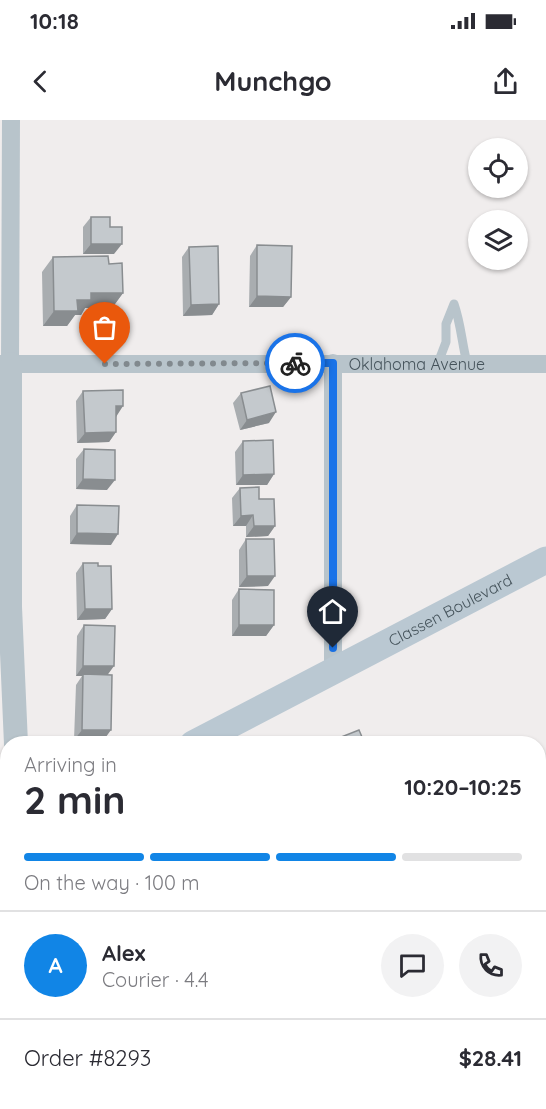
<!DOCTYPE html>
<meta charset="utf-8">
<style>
:root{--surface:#fff;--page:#f2f2f3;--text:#2b2b33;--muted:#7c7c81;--line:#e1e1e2;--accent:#1185e6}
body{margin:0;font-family:Quicksand,sans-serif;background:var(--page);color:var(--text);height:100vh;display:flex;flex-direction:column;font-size:22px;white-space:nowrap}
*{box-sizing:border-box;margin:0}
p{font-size:20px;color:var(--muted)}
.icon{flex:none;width:33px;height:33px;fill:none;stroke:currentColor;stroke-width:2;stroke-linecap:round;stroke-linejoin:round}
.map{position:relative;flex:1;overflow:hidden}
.drawer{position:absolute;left:0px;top:616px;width:546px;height:374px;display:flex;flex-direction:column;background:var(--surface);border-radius:24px 24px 0 0;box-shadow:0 2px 4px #0004}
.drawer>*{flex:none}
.controls{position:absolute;left:468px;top:18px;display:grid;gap:12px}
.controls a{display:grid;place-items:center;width:60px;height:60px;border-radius:50%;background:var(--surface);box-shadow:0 2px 4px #0004;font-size:30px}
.pin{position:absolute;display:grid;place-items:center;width:51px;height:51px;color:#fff;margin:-62px -26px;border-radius:50% 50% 50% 0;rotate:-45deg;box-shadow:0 0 6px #0007}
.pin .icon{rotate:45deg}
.courier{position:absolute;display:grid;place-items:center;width:60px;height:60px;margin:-30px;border:4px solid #1a73e8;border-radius:50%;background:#fff;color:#222;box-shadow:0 2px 8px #0007}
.head em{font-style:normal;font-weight:800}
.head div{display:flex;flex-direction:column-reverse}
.head{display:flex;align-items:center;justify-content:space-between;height:102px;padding:0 24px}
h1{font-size:39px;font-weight:800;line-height:45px}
.bar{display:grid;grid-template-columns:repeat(4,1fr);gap:9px 6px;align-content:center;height:72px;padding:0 24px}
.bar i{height:8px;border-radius:4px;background:var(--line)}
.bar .active{background:var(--accent)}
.bar p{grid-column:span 4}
.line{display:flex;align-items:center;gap:15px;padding:0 24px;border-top:2px solid var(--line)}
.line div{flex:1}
.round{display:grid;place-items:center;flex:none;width:63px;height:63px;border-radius:32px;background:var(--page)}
.status{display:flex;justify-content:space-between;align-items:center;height:42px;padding:0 30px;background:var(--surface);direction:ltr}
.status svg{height:16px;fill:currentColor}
header{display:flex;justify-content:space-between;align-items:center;height:78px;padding:0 24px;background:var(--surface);font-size:27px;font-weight:800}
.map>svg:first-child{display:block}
.green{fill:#b9f0c8}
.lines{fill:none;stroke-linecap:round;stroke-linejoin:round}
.service{stroke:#b8c4cb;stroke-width:9}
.minor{stroke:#b8c4cb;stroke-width:18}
.tertiary{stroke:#b8c4cb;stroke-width:24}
.secondary{stroke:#bac8d2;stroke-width:27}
.rail{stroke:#afb3b8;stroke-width:4.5}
.wall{fill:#a9adb0}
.shaded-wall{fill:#898d90}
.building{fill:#c4c9cd;stroke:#898d90;stroke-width:1.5}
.done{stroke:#81898e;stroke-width:6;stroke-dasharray:0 10.8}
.route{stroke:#1a73e8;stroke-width:8}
.labels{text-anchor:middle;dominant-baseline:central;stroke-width:6;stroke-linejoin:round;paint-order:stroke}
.street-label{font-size:16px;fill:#45535b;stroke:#fff}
</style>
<div class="status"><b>10:18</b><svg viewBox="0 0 49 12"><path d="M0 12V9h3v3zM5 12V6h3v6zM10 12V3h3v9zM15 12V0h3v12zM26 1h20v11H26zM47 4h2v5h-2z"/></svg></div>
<header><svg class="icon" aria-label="back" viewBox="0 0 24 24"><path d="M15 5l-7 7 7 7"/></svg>Munchgo<svg class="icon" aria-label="share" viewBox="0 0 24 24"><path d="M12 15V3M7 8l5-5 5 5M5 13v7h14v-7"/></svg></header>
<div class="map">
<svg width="546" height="989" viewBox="0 0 546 989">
<rect width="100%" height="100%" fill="#f0eded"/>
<path class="green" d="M546,796V989H170L182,982H538V800Z"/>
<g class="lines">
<path class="service" d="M438,243L446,222V204L454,184C461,204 462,224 467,243"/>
<g class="minor">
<path d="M333,243V551"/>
<path id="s1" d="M0,244H546"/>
<path d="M10,244L11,0"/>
</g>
<path class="tertiary" d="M10,244V487L16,624
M8,755L4,776V831L8,977"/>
<g class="secondary">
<path id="s2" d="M193,624L546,440"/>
<path d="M0,725L8,721"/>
</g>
<path class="rail" d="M538,760L546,756
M96,989L109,982"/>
</g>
<path class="wall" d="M91,97L110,107L114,134H83V107Z
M257,125L291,177L283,187H249L250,136Z
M189,127L219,184L212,195L183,196L182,137Z
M53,137L109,144L123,173L112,188H85L81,195H75L67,206H43L42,152Z
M83,271L116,296V312L109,322L77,323L76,281Z
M241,273L269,303L240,310L233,283Z
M243,321L274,354L267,365H236L235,332Z
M84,329L107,370L76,369V339Z
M240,368L259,379L275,406L268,416L246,417V406H233L232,378Z
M77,385L111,425L70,424V396Z
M246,419L268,466L239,467V430Z
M83,443L98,446L112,489L105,499L77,500L76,453Z
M239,469L274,505L266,516H232V480Z
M84,505L108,555L103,621L74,620L76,565L82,556H76L77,516Z"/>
<path class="shaded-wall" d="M91,124H122L114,134H83Z
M91,173H123L112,188H85L81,195H75L67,206H43L54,191Z
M257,176L291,177L283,187H249Z
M219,184L212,195L183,196L191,185Z
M116,286H123L116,297Z
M276,292L269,303L240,310L247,300Z
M116,312L109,322L77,323L85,313Z
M274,354L267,365H236L243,355Z
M83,359L115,360L107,370L76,369Z
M253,395L246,406H233L241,396Z
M254,406H275L268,416L246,417Z
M77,413L118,414L111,425L70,424Z
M247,456H275L268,466L239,467Z
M85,489H112L105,499L77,500Z
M239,505H274L266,516H232Z
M83,546H114L106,557L83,554L82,556H76Z
M82,610H111L103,621L74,620Z"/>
<path class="building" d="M91,97H110V107H122V124H91Z
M257,125L292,126L291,177L257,176Z
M218,126L219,184L191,185L189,127Z
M108,136L109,144L122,143L123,173H91V180H77L78,191H54L53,137Z
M270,266L276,292L247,300L241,273Z
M123,270V286H116V312L85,313L83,271Z
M273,320L274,354L243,355V321Z
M84,329L115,330V360L83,359Z
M259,367V379H274L275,406H254L253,395L241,396L240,368Z
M77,385L119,386L118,414L77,413Z
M246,419H274L275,456H247Z
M83,443H98V446H111L112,489H85Z
M239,469L274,470V505H239Z
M84,505L115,506L114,546H83Z
M83,554L112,555L111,610H82Z
M359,610L365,624H326V623Z"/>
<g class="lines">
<path class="done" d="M105,244L295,243"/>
<path class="route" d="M295,243H333V528"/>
</g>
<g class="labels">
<g class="street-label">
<text stroke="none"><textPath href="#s1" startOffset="417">Oklahoma Avenue</textPath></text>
<text stroke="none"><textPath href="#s2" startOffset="290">Classen Boulevard</textPath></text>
</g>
</g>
</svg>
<div class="controls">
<a><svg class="icon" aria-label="locate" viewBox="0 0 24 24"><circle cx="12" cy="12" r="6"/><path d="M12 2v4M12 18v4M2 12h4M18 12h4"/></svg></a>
<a><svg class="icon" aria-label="layers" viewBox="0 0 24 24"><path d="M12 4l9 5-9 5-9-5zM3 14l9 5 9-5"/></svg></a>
</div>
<div class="pin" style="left:105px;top:244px;background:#ea580c"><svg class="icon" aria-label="bag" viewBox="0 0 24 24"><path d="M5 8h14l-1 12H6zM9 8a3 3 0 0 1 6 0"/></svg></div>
<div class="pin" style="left:333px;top:528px;background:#1f2937"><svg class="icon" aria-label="home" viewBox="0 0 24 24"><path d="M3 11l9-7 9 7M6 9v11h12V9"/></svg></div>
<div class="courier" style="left:295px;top:243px"><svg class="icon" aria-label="bike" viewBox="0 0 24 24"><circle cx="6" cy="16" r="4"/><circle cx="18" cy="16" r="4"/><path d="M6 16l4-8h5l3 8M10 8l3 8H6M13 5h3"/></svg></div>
<section class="drawer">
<div class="head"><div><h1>2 min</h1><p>Arriving in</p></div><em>10:20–10:25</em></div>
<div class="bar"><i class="active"></i><i class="active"></i><i class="active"></i><i></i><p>On the way · 100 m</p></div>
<div class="line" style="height:108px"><b class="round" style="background:var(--accent);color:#fff">A</b><div><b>Alex</b><p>Courier · 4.4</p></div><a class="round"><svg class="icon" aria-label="chat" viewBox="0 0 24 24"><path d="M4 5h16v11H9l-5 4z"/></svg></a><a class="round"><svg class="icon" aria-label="phone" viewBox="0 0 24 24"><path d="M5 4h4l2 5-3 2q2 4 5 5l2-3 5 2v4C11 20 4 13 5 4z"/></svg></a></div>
<div class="line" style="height:78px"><div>Order #8293</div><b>$28.41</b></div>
</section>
</div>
